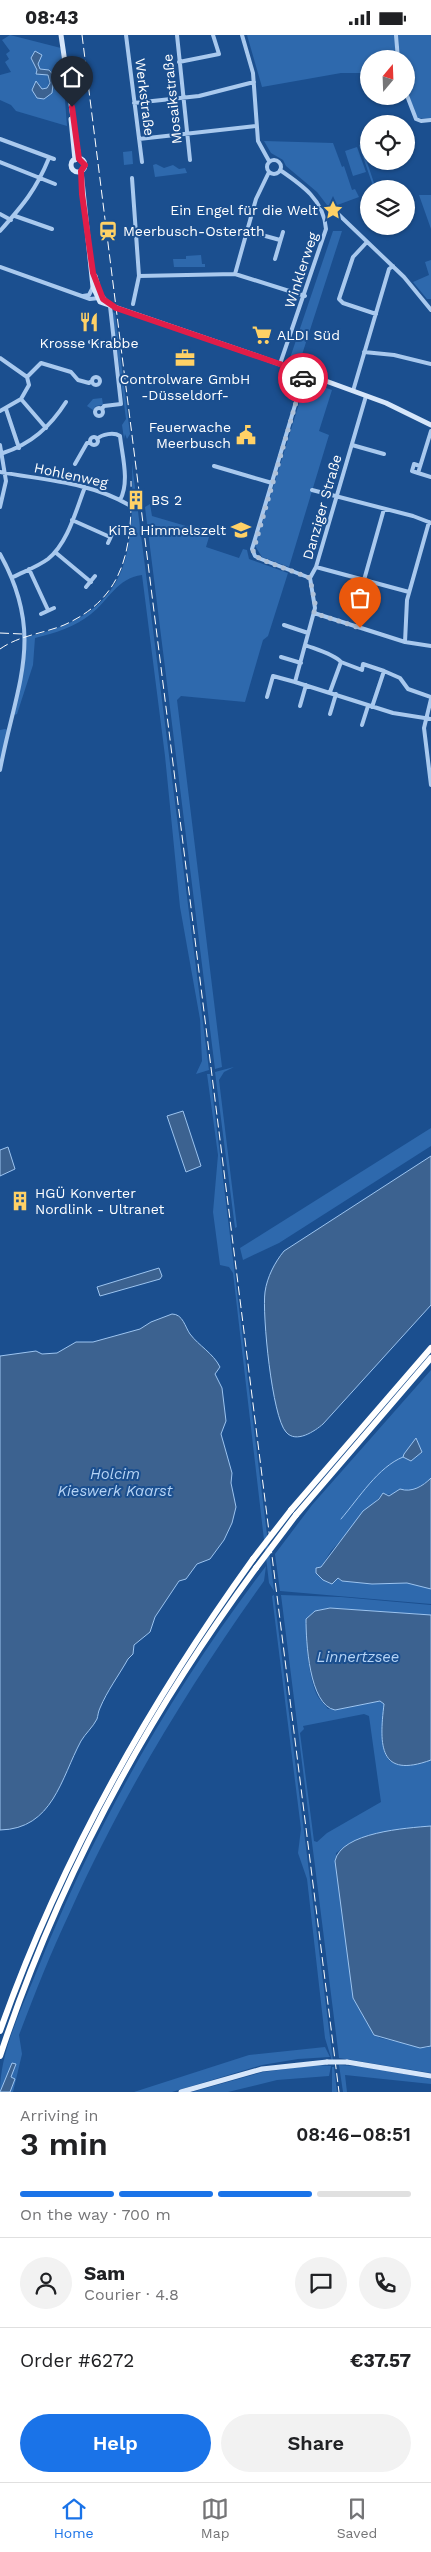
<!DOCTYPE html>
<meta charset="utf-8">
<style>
:root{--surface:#fff;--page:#f2f2f2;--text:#202124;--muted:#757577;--line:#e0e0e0;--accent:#1a73e8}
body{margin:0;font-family:"Work Sans",sans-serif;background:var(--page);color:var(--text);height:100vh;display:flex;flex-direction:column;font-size:19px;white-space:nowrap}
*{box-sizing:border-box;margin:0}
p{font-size:16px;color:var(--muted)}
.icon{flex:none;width:28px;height:28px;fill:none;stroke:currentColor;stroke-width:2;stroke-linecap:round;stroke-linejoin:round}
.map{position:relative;height:2057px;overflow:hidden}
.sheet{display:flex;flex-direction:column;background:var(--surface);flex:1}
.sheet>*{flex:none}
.needle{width:32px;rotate:19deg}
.controls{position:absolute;left:360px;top:15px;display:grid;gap:10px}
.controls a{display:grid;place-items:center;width:55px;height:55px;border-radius:50%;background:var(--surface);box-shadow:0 1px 4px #0004;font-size:25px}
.pin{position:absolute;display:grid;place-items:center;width:42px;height:42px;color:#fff;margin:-51px -21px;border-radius:50% 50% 50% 0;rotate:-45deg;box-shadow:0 0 5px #0007}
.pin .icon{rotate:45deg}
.courier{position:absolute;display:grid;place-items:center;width:50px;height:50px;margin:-25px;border:4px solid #e11d48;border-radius:50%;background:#fff;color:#222;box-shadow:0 1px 6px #0007}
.summary em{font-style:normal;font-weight:600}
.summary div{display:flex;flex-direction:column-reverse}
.summary{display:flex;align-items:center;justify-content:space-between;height:85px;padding:0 20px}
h1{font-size:32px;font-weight:600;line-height:38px}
.bar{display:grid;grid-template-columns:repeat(4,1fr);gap:8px 5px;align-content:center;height:60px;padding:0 20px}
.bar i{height:6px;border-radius:4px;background:var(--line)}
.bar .selected{background:var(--accent)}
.bar p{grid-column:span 4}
.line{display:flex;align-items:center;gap:12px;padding:0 20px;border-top:1px solid var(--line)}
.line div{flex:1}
.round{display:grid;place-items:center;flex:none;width:52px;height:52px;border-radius:26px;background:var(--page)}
.action{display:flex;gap:10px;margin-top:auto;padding:10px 20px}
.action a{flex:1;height:58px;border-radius:30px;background:var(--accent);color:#fff;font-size:20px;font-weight:600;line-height:58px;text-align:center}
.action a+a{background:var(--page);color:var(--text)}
.status{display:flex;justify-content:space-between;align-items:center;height:35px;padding:0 25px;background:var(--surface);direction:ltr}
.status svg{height:14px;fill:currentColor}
.tabs{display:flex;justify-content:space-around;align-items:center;height:70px;border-top:1px solid var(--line);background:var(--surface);font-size:14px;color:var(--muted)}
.tabs a{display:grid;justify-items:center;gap:2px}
.tabs .selected{color:var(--accent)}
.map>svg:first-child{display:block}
.green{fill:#2e69ad;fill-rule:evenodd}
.water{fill:#3c6290;stroke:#9cc4f0}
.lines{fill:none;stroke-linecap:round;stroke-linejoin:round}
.stream{stroke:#9cc4f0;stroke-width:1}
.street{stroke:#a9c9ee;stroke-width:4}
.secondary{stroke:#d6e6fa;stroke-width:5}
.highway{stroke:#fff;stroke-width:6}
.rail{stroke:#fff;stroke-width:1;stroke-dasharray:9 4;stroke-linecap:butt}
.secondary-bridge{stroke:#d6e6fa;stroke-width:5}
.highway-bridge{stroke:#fff;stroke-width:6}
.done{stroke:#afc1d8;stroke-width:5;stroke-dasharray:0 9}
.route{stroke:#e11d48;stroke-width:6}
.labels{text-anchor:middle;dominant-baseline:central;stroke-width:4;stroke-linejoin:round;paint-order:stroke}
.street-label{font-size:14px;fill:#fff;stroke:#1b4f8f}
.poi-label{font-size:14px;fill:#fff;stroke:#1b4f8f;text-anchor:start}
.water-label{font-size:15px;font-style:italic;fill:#b5d3f5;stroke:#1b4f8f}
</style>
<div class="status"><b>08:43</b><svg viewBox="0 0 49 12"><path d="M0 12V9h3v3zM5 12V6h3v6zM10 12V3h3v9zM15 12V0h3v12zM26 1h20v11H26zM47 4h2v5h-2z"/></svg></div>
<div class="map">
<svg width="431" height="2057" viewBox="0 0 431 2057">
<rect width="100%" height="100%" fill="#1b4f8f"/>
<path class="green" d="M10,0L61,13L67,91L16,76L11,70L0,65V40L11,37L5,27L9,24L6,19L10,16L2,5Z
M247,0H395L396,17C381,17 379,24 369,24V38H341L262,52Z
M398,0H431V84L417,83L406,52V24H400Z
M264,106L333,108L342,132L344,131L352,155L355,154L359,162L332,172L327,170L317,157L286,131L283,125L271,118Z
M361,109L375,151H373L359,110Z
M357,112L366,137L353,141L345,116Z
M132,116L133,129L124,130L123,117Z
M156,129L164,133L173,130L179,134L185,133L187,138L155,142L153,130Z
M419,160H431V194Z
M333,196H342L298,332L290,323Z
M201,220L202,229H205V232H174L173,224H186V221Z
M431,225V264H427L413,247L429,240L425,227Z
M112,277L115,278L130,399L127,404L125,399L124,404L122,390L126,384Z
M306,346L332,355L319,396L329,400L289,532L262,522L255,511Z
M102,363L103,370L96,371L93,375L87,371L93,364Z
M132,429L209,1035L196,1039L202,1026L200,984L180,872L165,721L142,540C117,543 109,565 91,579C75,592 55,598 35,603L33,630L17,679L14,680L25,623L26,602C130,579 134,522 132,429Z
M150,469L152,481L203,496L209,502L206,512L239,523L243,514L247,515L249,524L288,538L268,601L263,605L245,667L181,661L177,665L222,1032L215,1034L145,472Z
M5,694L8,695L0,731V695Z
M234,1032L224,1037L219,1045L237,1192L235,1193L215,1037Z
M207,1039H210L274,1556L269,1548L233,1238L229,1232L220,1230L213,1177L218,1120Z
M431,1093V1111L279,1208L243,1225L240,1213Z
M431,1335V1443C421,1453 397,1464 383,1458L331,1516L321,1532L335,1545L338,1543L342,1546L372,1549L407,1548L431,1554V1569L280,1556L275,1519L312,1470ZM416,1403L422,1417L404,1419Z
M266,1531L264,1546C190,1649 122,1761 70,1877C51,1917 35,1958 19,2000L22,2019L13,2057H0C0,2017 21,1975 36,1938C94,1793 171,1656 266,1531Z
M274,1560L333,2026H332L325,2003L307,1844L298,1818L301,1794L272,1561Z
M281,1560L341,1562L431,1570V1580L330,1573L315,1576L306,1584C306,1605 308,1643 318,1662C321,1666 325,1670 328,1674L380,1666L384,1669C379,1711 378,1744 431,1725V1791L350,1808L336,1818L352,1954C357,1967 368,1996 380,2003L426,2013L431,2011V2038L339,2023ZM364,1679L369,1681L381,1767L327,1798L317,1807L314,1806L300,1698L304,1694L303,1691Z
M325,2012L330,2022L298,2024L262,2030L172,2057H134L249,2020Z
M315,2030L331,2031L329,2041L277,2045L228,2057H192L263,2037Z
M339,2030L367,2032L431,2044V2049L345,2040L347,2057H343Z
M332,2032H334L337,2057H332Z"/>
<path class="water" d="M35,16L42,20L38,29L40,34L49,35L54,41L52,58L44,64L37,63L32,55L36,46L42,54L47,53L50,48L48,40L36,39L37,35L31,23Z
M183,1076L201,1131L186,1137L167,1081Z
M8,1112L15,1134L0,1141V1115Z
M431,1121V1270L323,1389C315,1396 296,1409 286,1397C272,1382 262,1279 265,1257C267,1242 275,1227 284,1216Z
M159,1233L162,1241L160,1244L100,1261L97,1252Z
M172,1279C183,1279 185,1292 190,1299C199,1311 213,1318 220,1332L215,1339L222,1353L226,1386L221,1399L232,1438L231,1448L236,1472L232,1488L224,1505L210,1524L197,1529L186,1544L179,1546L155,1582L150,1597L134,1610L133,1619L128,1624C119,1640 107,1656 100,1673C98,1677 98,1681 97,1684C93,1692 85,1699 81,1706C61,1743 53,1794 0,1795V1321L36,1316L42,1319L57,1318L76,1307H93L140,1294L151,1287Z
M416,1403L422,1417L411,1426L403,1422L404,1419Z
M431,1443V1554L407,1548L372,1549L342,1546L338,1543L332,1549L323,1545L316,1538V1533L321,1532L363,1476L379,1464L383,1458L389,1461L400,1454C412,1458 423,1451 431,1443Z
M330,1573L431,1580V1725C379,1744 379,1711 384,1669L380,1666L335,1675C309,1670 306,1606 306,1584L315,1576Z
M431,1791V2011L420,2013L374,2000L353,1963L335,1826C341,1797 407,1793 431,1791Z
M12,2028L16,2029L11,2042L15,2044L10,2057H0Z"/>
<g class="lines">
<path class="stream" d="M341,1484C359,1463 378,1432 403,1422"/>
<path class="street" d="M126,0L142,127
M177,0L190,125
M242,0L253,38L258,106L269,126
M396,0L398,24
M179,27L219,19L213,0
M406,58L416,84L421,86L431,85
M134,68L199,61L254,47
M0,104L54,124
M139,104L256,91
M267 132a7 7 0 1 1 14 0a7 7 0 1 1-14 0Z
M0,127L55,149
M280,135C302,150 324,165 326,194L280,329
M132,143L139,241L133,269
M336,177L404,242L431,275
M0,179L11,185
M15,181L52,194
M0,196C23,170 36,155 49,123
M247,196L280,205
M367,207L353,222L339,264L343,268L376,279
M275,224L283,197
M0,232L90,264L99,263
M235,239L256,164L269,137
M139,241L235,239L305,261
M83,261L89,260L93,252
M90,307L99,310L113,308
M364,317L394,320L431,329
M0,323L27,342
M304,340L252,514L255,521L261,524L310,543
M27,342L41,328L71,337L78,345L89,348L92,346
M92 346a4 4 0 1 1 8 0a4 4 0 1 1-8 0Z
M353,356L389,234L393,231
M366,361L316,532L310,543L315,573L295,647L393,678L431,684
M21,364L46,393
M95 377a4 4 0 1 1 8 0a4 4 0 1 1-8 0Z
M6,374L19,413
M102,374L104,371L121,369L110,271
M0,376L21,364L29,350L27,342
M431,396L418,438L431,442
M90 406a4 4 0 1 1 8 0a4 4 0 1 1-8 0Z
M97,404C102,399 114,397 120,401C122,420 130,447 120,465
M0,410L6,446L0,472
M352,410L384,419
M3,418C31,409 50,392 66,367
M75,429L87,408H90
M214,431L272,448
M0,437C43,445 90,447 129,470
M418,438L412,436L414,429L420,431
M312,455L413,481L431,488
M72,485L110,502
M108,508L114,495
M55,517L91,547
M0,519C46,601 16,650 0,735
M316,532L409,557
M29,534L48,575
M13,542C25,536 37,532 48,524C68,508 76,475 85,452
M364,545L384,474
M86,552L95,541
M314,578L405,607L431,611
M41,579L54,573
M284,590L308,598
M405,607L407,565L429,487
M305,610C315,614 334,619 341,627
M281,622L301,628
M330,657L341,627L362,635L363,629L384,636
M267,662L273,641L295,647
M431,664L424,693L431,750
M300,671L306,650
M372,672L384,636L400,643L408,654L431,662
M330,679L336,659
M362,690L368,671"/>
<path class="secondary" d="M61,0L79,124
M71,84L75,125
M71 130a7 7 0 1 1 14 0a7 7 0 1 1-14 0Z
M81,136L93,252L100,267L263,323L386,368L431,390
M95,241L100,259L108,269
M347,2027L431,2041
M181,2057L262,2034L327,2027"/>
<path class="highway" d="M291,1475L431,1313
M296,1480L431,1323
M0,1996C60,1826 148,1670 253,1524
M0,2021C58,1846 147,1681 256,1533"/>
<path class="rail" d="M82,0L339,2057
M0,598L22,599
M0,614C20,600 42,599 64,590C129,561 132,507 131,446"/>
<path class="secondary-bridge" d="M327,2027H347"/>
<path class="highway-bridge" d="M253,1524L291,1475
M256,1533L296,1480"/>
</g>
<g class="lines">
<path class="done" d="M303,343L253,517L260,524L310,543L315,568L314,578L360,593"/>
<path class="route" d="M72,72L79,124L85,130L81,136L82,159L93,238L103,264L116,273L280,329L304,340L303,343"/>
</g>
<defs>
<symbol id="sight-bare" viewBox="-9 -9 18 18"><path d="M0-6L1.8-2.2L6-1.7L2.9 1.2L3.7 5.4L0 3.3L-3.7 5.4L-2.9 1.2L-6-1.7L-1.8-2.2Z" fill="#ffd166" stroke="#1b4f8f" stroke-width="2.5" paint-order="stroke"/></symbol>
<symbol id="station-bare" viewBox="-9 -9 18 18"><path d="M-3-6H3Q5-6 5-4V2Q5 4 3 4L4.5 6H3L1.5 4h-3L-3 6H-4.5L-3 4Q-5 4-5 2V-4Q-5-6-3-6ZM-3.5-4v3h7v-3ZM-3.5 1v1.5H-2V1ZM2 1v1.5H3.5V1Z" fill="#ffd166" stroke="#1b4f8f" stroke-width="2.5" paint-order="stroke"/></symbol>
<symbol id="restaurant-bare" viewBox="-9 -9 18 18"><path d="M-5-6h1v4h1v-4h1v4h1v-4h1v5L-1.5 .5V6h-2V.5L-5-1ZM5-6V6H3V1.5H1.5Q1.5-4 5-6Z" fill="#ffd166" stroke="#1b4f8f" stroke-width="2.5" paint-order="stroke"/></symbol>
<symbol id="supermarket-bare" viewBox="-9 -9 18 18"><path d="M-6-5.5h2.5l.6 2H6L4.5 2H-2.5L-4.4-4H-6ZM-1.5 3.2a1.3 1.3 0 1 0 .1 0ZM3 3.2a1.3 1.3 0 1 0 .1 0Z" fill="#ffd166" stroke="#1b4f8f" stroke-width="2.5" paint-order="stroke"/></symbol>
<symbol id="office-bare" viewBox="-9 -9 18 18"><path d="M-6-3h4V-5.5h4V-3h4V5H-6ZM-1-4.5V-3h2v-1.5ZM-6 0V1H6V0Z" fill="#ffd166" stroke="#1b4f8f" stroke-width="2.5" paint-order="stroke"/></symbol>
<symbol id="civic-bare" viewBox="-9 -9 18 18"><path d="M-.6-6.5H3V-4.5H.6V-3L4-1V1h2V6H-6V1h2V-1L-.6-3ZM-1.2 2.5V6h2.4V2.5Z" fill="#ffd166" stroke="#1b4f8f" stroke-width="2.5" paint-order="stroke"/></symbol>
<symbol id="building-bare" viewBox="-9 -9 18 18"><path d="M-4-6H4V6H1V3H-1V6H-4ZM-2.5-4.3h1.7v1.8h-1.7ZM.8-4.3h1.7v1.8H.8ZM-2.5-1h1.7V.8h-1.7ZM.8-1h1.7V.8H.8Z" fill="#ffd166" stroke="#1b4f8f" stroke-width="2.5" paint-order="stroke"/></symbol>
<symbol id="school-bare" viewBox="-9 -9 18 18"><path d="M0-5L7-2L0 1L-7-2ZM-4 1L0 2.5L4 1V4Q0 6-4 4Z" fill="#ffd166" stroke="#1b4f8f" stroke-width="2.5" paint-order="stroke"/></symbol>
</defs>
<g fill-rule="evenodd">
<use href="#sight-bare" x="319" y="161" width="28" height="28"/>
<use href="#station-bare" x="94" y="182" width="28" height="28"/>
<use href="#restaurant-bare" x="75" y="273" width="28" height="28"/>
<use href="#supermarket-bare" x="248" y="286" width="28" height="28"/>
<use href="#office-bare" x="171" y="309" width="28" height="28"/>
<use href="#civic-bare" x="232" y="386" width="28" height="28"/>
<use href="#building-bare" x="122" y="451" width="28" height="28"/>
<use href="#school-bare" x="227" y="481" width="28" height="28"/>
<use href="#building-bare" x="6" y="1152" width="28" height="28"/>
</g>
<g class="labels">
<g class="street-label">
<text transform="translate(145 62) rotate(83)">Werkstraße</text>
<text transform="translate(172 64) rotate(-96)">Mosaikstraße</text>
<text transform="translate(301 235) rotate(-72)">Winklerweg</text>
<text transform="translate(71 440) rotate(12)">Hohlenweg</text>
<text transform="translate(322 472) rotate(-74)">Danziger Straße</text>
</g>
<g class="poi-label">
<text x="318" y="175" text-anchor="end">Ein Engel für die Welt</text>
<text x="123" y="196">Meerbusch-Osterath</text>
<text x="277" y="300">ALDI Süd</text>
<text x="89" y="308" text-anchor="middle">Krosse Krabbe</text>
<text x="185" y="344" text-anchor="middle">Controlware GmbH<tspan x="185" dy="16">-Düsseldorf-</tspan></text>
<text x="231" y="392" text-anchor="end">Feuerwache<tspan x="231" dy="16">Meerbusch</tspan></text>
<text x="151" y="465">BS 2</text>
<text x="226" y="495" text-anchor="end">KiTa Himmelszelt</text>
<text x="35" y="1158">HGÜ Konverter<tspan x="35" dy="16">Nordlink - Ultranet</tspan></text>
</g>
<g class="water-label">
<text x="115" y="1439">Holcim<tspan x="115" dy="17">Kieswerk Kaarst</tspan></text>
<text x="358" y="1622">Linnertzsee</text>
</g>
</g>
</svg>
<div class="controls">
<a><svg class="needle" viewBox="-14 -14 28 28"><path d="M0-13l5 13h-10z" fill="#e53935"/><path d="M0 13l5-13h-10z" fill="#757577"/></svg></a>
<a><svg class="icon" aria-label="locate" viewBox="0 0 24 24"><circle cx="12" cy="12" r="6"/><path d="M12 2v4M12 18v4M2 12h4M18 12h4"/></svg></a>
<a><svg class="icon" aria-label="layers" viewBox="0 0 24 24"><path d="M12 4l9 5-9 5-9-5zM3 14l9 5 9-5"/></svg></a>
</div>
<div class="pin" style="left:360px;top:593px;background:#ea580c"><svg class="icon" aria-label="bag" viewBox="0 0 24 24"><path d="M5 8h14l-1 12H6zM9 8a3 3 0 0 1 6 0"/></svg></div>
<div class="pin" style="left:72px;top:72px;background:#1f2937"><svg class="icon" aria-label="home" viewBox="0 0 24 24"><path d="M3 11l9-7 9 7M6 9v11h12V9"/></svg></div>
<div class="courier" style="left:303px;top:343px"><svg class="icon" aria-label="car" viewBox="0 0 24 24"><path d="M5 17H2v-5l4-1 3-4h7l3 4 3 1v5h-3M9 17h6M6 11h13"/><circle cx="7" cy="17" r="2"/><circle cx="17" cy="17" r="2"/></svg></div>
</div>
<section class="sheet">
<div class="summary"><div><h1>3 min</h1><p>Arriving in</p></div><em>08:46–08:51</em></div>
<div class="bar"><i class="selected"></i><i class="selected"></i><i class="selected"></i><i></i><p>On the way · 700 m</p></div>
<div class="line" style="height:90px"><a class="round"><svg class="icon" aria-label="person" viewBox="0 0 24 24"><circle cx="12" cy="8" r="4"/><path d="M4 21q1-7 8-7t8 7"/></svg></a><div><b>Sam</b><p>Courier · 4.8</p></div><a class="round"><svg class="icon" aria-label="chat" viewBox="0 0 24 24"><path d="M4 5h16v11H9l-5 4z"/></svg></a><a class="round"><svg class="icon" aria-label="phone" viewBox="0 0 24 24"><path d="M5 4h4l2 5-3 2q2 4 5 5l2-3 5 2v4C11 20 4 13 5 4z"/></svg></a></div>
<div class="line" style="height:65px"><div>Order #6272</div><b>€37.57</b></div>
<div class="action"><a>Help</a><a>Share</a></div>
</section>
<nav class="tabs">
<a class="selected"><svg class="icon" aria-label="home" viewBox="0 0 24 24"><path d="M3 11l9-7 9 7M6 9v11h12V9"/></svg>Home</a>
<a><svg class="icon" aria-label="map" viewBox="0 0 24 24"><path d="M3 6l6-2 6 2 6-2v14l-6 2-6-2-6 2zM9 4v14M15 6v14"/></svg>Map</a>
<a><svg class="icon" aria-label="saved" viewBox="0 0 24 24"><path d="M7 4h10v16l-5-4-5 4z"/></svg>Saved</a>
</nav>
